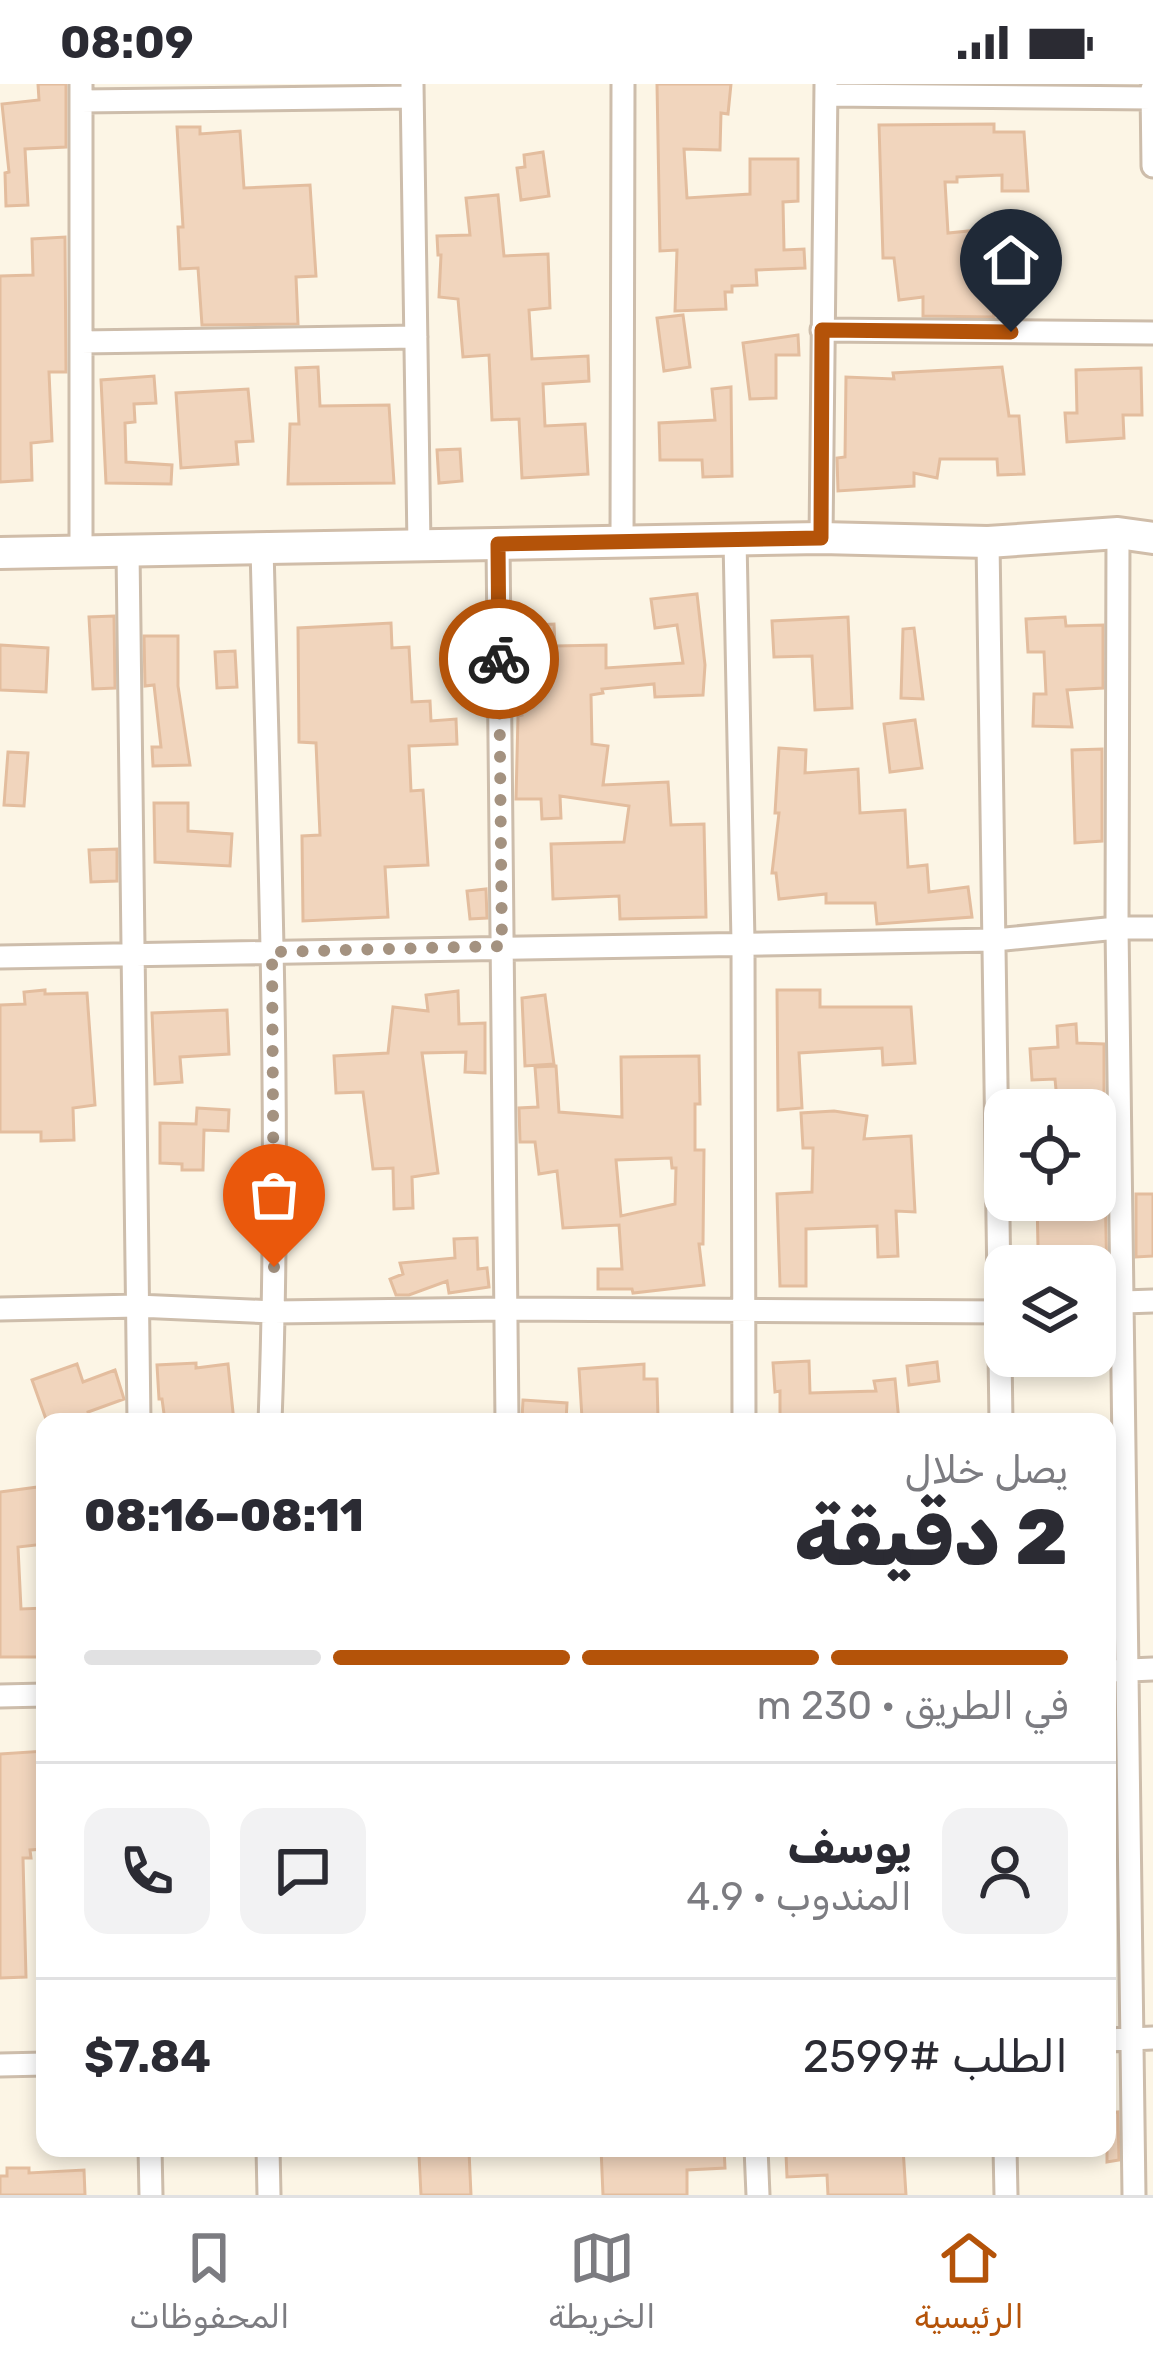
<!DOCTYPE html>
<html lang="ar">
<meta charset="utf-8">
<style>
:root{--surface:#fff;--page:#f2f2f3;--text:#2b2b33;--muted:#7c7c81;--line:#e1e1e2;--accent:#b45309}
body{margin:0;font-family:Rubik,Vazirmatn,sans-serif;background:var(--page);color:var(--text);direction:rtl;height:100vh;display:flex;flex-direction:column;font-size:45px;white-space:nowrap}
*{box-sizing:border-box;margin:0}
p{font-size:39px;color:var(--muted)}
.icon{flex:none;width:66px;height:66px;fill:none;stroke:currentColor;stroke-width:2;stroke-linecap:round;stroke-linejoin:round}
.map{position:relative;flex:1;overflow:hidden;direction:ltr}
.panel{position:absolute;left:36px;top:1329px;width:1080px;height:744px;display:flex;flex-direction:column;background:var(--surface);border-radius:24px;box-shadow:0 6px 18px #0003;direction:rtl}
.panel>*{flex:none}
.buttons{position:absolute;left:984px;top:1005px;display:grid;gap:24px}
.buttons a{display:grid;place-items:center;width:132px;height:132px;border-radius:24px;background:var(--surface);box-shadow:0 6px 18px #0003;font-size:60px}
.pin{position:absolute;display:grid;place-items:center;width:102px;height:102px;color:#fff;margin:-123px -51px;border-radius:50% 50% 50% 0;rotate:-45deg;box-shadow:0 0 12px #0007}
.pin .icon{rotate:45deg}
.courier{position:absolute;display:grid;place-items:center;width:120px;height:120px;margin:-60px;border:9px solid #b45309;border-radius:50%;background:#fff;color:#222;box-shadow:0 3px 15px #0007}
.head em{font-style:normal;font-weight:800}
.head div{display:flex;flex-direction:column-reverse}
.head{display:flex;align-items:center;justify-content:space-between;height:204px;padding:0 48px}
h1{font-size:78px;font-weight:800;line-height:90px}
.bar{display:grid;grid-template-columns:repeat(4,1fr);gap:18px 12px;align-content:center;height:144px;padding:0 48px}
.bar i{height:15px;border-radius:9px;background:var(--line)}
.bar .current{background:var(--accent)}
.bar p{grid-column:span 4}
.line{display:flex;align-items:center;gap:30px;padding:0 48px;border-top:3px solid var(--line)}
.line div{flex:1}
.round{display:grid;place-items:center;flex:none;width:126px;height:126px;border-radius:24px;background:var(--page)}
.status{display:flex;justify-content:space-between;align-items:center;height:84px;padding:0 60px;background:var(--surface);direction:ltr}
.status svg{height:33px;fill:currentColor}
.tab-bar{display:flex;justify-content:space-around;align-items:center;height:168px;border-top:3px solid var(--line);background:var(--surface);font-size:33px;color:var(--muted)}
.tab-bar a{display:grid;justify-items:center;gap:6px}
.tab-bar .current{color:var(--accent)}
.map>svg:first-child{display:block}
.building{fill:#f1d5bd;stroke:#e3bd9e;stroke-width:3;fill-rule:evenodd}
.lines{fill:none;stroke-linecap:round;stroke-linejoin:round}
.street-casing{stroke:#cdbdab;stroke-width:27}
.secondary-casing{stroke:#d0bda9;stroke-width:36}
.street{stroke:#fff;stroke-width:21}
.secondary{stroke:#fff;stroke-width:30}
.done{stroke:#a49280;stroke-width:12;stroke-dasharray:0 21.6}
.route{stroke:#b45309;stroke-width:15}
</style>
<div class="status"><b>08:09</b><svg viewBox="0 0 49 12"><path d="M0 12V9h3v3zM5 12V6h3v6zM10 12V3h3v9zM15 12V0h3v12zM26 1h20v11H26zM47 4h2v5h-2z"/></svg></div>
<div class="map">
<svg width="1153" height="2111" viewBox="0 0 1153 2111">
<rect width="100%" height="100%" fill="#fcf5e5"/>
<path class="building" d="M38,0H66V63L25,65L28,121L6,122L5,89L9,88L2,20L39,16Z
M657,0H731L728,30L721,29L720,66L684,65L687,114L750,110V75H798V117L783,118L784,166L804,165L805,184L756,186L757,201L732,202V208H725L726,225L675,227L677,166L660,167Z
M994,40V48H1024L1028,107H1002V91L957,93V98H945L948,149L1018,142L1021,172L1013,173L1016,190L988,194L994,233L923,232V213L899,216L894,174H883L879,41Z
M177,43H200V50L240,47L244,104L310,101L316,192L296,193L298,240L202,241L198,184L180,185L178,143H183Z
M543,68L549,112L521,116L517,84L525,83L524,71Z
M498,111L504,172L548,170L550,224L529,226L532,275L588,272L589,297L543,300L545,342L585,340L588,390L522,394L519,335L492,336L489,271L463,273L458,215L439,213L441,171H438L437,152L470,151L466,114Z
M65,153L66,288H49L52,357L31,359L32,396L0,398V192L33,191L32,155Z
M683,231L690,283L664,287L657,234Z
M798,251L799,271H776V314L750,315L743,259Z
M318,283L320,322L389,321L394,399L288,400L290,340H299L296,284Z
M1002,283L1009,332H1019L1024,390L998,391L997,375H940L937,394L914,389V402L838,407L837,374L845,373L846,293L894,295L893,289Z
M1141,284L1142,331H1123L1124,354L1067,358L1065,329H1077L1076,286Z
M154,292L156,319L134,320L135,338L125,339L126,378L172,381L171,400L106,399L101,296Z
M731,303L732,392L703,393L702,376H660L659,339L715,336L712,305Z
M248,305L253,357L236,358L238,380L181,384L176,309Z
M460,365L462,397L439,399L437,366Z
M697,510L705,581L703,611L655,613L654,600L602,605L603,609L591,611L592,660L608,662L603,701L668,698L671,741L704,740L706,833L620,835L619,812L553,815L551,760L624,758L629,722L560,712L561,734L542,735L541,715H516L518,632L522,631L518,588H514V542L554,540L555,562L606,561V584L683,579L677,541L655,544L651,515Z
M114,532L115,604L93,605L89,533Z
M848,533L852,624L815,626L812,572L774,573L772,537Z
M1065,533L1066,542L1103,541V604L1067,606L1072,643L1033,642L1034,610H1046L1044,568H1028L1026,535Z
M484,536V590H469L467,557H458L457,538Z
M391,539L392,564L409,563L412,618L430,617L431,637L456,635L457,660L409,662L411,707L423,706L428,781L385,783L388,833L303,837L302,752L320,751L316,659L299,658L298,544Z
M914,544L923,615L901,614L903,545Z
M144,552H178V602L190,681L153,682L152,663H161L154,601L145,602Z
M0,561L48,564L46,608L0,606Z
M235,567L237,603L217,604L215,568Z
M915,636L922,684L890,688L884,640Z
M779,664L806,666L805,689L858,685L860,729L905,726L908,783L927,781L929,808L968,803L972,833L877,840L875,819H826V810L779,815L776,789H772L779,729H775Z
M1102,665V757L1075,759L1072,666Z
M8,668L28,669L24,722L4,721Z
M154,719H188V747L232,750L230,782L155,778Z
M117,765V797L91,798L89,766Z
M486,805L487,834L470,835L467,807Z
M45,906V910L87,909L95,1021L73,1024L74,1056L41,1057V1048H0V921L25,920L24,908Z
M777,906H820V923H911L915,979L883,981L882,964L799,969L802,1024L778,1026Z
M458,907L459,940L485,939V989L465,988L466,968L422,969L438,1089L412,1093L413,1124L394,1125L393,1084L373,1085L363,1008L336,1009L334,972L388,969L393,923L428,927L426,911Z
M545,911L554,980L525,982L522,914Z
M227,926L229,970L180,973L182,998L155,1000L152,929Z
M1076,940L1077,959L1104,960V1026H1058L1055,995L1032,996L1030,965L1058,963L1057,942Z
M699,972L700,1020H695V1066H704L703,1160H699L704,1201L633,1209L632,1205H598V1185H622L619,1141L563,1144L557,1087L539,1090L535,1058H520L519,1024L538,1023L535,983L556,982L559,1028L622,1033L621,973ZM671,1074L672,1084H676L675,1120L621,1132L616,1076Z
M197,1024L229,1026L228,1047L204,1046L203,1086H182V1080L160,1079V1039L196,1040Z
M834,1027L867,1032L864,1055L911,1052L915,1128L896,1127L898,1172L878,1173L877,1142L806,1145V1202H780L777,1110L812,1108L813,1064H803L801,1029Z
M1105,1095L1107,1200L1095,1201V1182H1033L1032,1164L1038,1163L1037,1116H1095V1096Z
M1136,1110H1153V1172L1136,1173Z
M477,1154L478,1185L487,1184L489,1203L449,1209L447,1197L409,1211H396L390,1195L403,1190L400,1179L455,1174L454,1155Z
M809,1277L810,1309L876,1307L874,1297L895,1295L899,1338L837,1335L780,1338V1307L775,1308L773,1279Z
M937,1278L939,1297L909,1301L907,1282Z
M196,1279V1284L228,1280L234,1338H198L197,1333L165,1337L162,1315H159L157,1281Z
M77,1280L83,1298L115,1286L124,1315L88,1328L90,1338H47L32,1296Z
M644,1280V1295H657L658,1335L626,1332L582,1334L579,1285Z
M523,1316L567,1319L566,1338L522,1335Z
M45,1402V1460L18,1463L21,1525L45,1524V1573H0V1408Z
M45,1667V1765L30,1766L31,1774H23L26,1893L0,1894V1670Z
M1118,2028L1119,2076L1107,2078V2029Z
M601,2064H724L725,2084L687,2086V2111H603Z
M825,2064H903L906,2111H828L827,2091L787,2093L786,2070L826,2067Z
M469,2067L471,2111H421L419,2071Z
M7,2084H29V2089L84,2086L85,2111H0V2092H7Z"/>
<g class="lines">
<defs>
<path id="street" d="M81,0V468
M412,0L419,462
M1152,5L1153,82
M826,11L1152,14
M81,17L412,13
M822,246L1153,249
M81,258L416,253
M1118,449L1117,844L1134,2111
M821,454L826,0
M735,456L743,858L744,1338
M622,458L623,0
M988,458L1001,1338
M498,460L507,1338
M262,463C269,755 281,1047 270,1338
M128,467L139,1338
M0,873L995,856L1117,844H1153
M1095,1219L1153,1217
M0,1225L137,1222L274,1228L505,1225L1005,1228
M1107,1587L1153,1585
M0,1612L45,1611
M1107,1956L1153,1954
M0,1981L45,1980
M150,2064L151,2111
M268,2064L269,2111
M756,2064L758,2111
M1005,2064L1006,2111"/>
<path id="secondary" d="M0,469L821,454L988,458L1118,449L1153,454"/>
</defs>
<use href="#street" class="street-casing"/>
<use href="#secondary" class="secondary-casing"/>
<use href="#street" class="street"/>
<use href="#secondary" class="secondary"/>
</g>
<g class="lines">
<path class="done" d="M274,1183L272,868L502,862L499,575"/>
<path class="route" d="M499,575L498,460L821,454L822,246L1011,248"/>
</g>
</svg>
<div class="buttons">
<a><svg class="icon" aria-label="locate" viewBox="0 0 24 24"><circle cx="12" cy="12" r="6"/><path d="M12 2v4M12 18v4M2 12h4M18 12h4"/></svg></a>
<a><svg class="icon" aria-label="layers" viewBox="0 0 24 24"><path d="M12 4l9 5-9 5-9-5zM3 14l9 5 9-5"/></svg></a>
</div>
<div class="pin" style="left:274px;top:1183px;background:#ea580c"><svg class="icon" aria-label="bag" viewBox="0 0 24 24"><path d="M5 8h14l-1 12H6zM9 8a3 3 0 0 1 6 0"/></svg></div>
<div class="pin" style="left:1011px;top:248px;background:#1f2937"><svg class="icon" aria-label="home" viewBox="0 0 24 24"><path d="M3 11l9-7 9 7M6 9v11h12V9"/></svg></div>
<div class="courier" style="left:499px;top:575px"><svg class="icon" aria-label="bike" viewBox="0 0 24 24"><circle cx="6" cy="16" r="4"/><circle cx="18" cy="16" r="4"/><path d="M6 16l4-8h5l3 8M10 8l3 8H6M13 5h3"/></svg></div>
<section class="panel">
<div class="head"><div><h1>2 دقيقة</h1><p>يصل خلال</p></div><em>08:11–08:16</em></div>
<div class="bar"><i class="current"></i><i class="current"></i><i class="current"></i><i></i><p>في الطريق · 230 m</p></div>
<div class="line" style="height:216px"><a class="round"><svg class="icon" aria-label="person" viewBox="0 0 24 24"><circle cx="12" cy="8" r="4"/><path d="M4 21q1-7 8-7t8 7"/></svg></a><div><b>يوسف</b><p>المندوب · 4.9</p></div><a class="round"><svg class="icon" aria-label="chat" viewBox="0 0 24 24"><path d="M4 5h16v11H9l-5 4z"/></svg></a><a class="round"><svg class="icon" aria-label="phone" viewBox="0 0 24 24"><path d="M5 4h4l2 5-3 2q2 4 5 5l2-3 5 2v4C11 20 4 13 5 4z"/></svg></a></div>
<div class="line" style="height:156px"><div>الطلب #2599</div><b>$7.84</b></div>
</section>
</div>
<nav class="tab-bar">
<a class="current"><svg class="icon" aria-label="home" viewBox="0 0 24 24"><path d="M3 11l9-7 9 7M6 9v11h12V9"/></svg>الرئيسية</a>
<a><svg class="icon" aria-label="map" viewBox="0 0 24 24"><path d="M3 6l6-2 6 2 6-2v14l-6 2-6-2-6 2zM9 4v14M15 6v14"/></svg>الخريطة</a>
<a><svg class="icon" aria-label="saved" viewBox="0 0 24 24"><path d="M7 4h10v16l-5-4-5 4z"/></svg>المحفوظات</a>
</nav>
